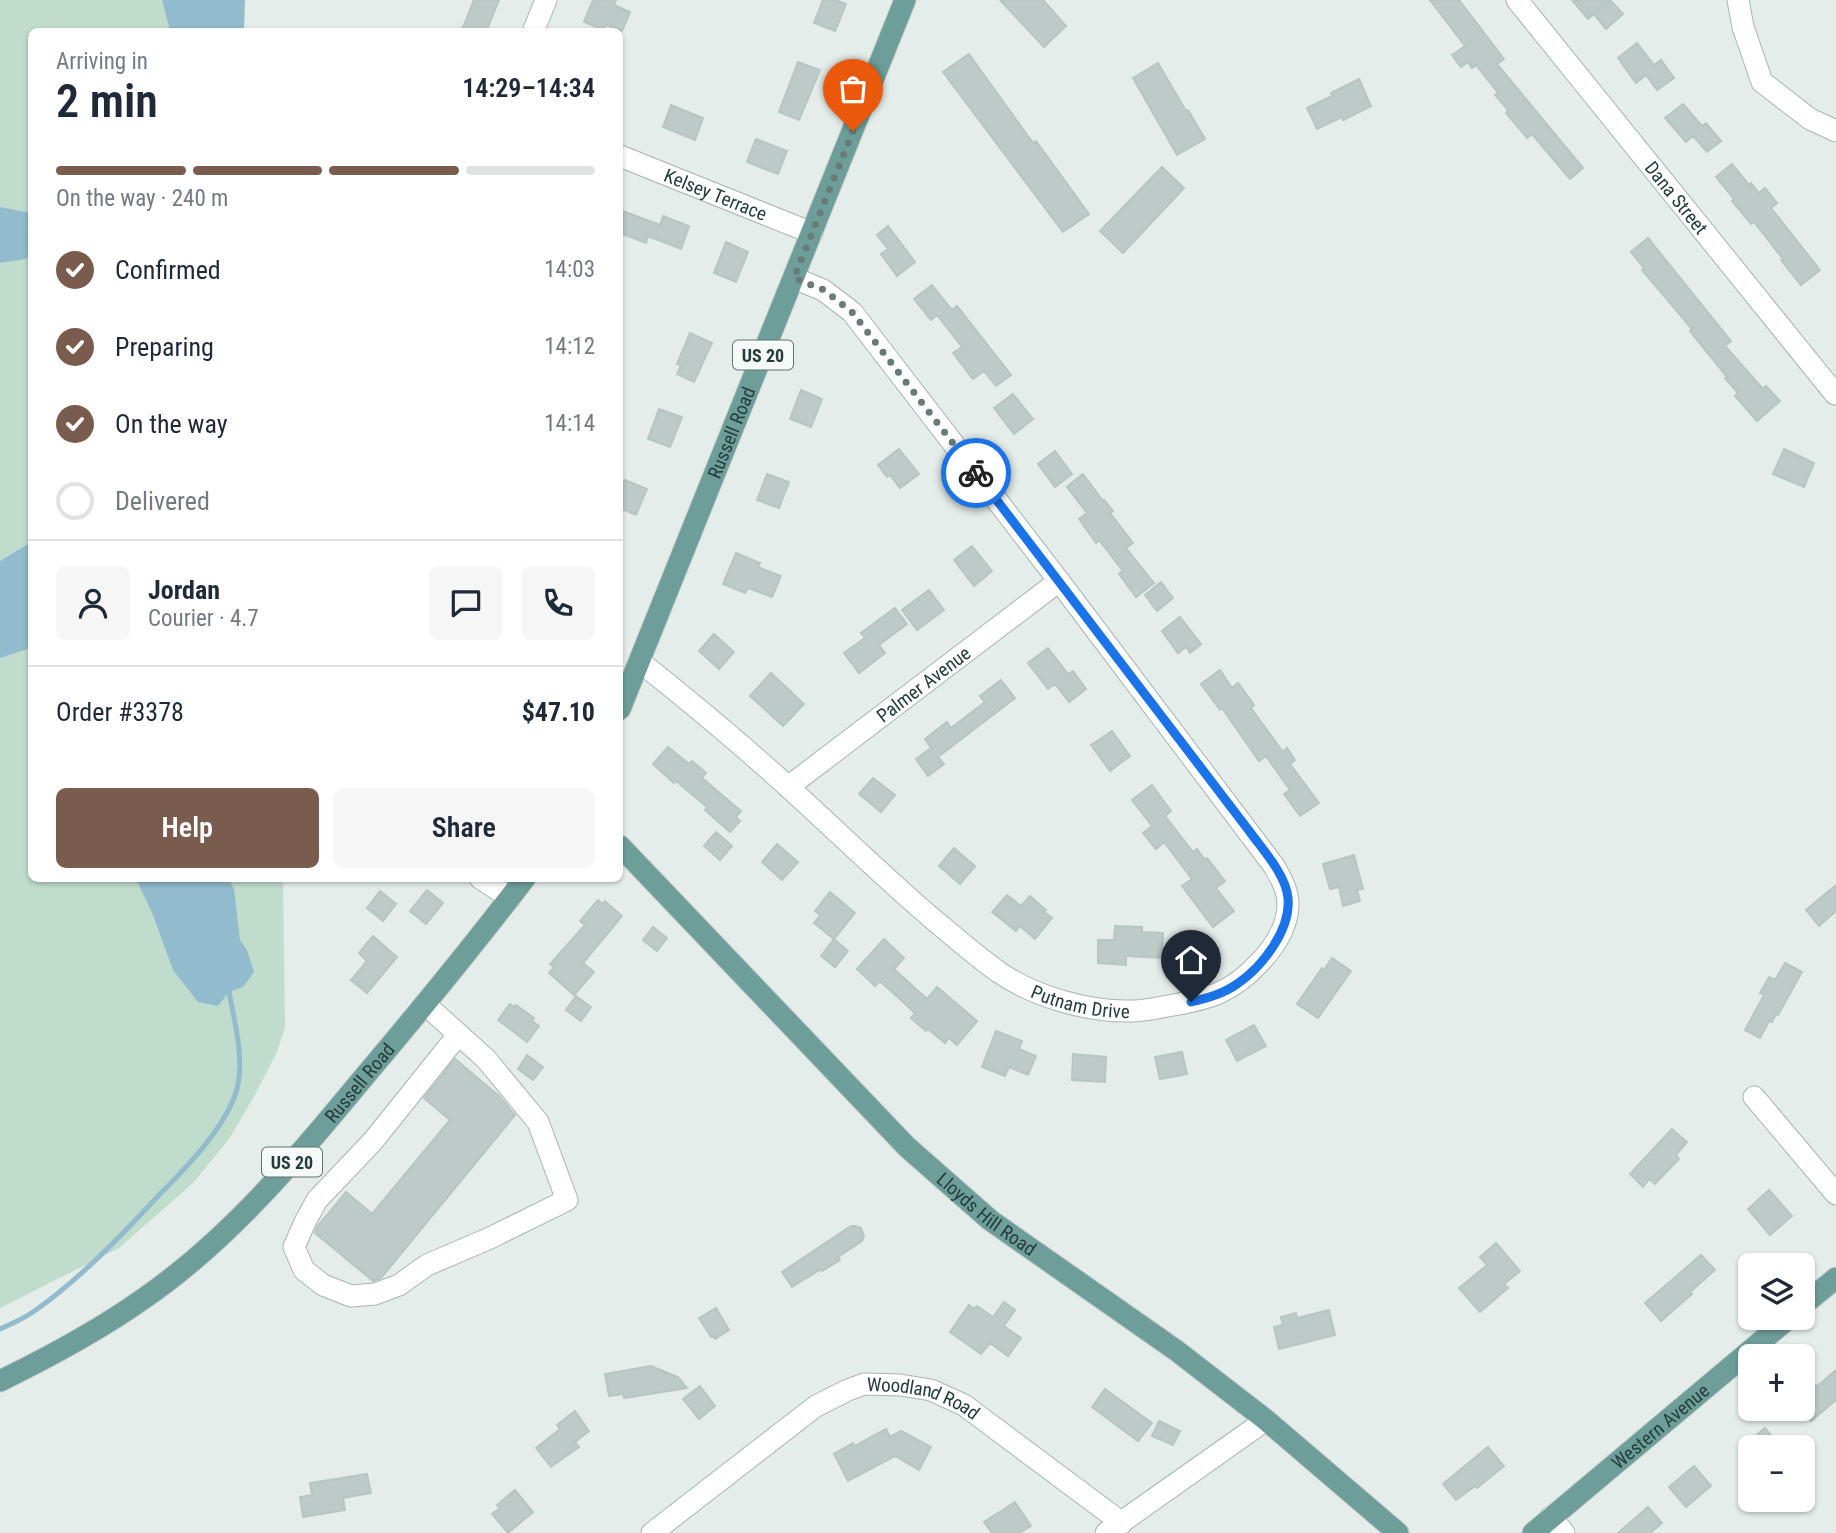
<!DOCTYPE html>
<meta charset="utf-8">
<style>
:root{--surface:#fff;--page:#f6f6f7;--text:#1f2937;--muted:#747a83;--line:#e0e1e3;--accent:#795c4e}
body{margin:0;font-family:"Roboto Condensed",sans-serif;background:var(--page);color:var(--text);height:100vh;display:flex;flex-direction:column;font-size:26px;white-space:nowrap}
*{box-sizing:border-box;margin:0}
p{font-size:23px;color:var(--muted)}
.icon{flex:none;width:38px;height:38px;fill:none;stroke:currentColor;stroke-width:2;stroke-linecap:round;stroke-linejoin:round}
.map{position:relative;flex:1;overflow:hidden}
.side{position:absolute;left:28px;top:28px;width:595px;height:854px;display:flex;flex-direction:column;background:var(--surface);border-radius:10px;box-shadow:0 2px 5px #0004}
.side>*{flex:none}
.tools{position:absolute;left:1738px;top:1253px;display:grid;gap:14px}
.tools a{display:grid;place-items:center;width:77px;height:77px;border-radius:10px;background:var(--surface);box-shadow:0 2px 5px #0004;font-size:35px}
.pin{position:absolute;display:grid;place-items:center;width:60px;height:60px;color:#fff;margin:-72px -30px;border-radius:50% 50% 50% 0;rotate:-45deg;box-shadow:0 0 7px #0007}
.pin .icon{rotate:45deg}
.courier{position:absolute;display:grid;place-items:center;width:70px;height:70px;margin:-35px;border:5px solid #1a73e8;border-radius:50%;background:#fff;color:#222;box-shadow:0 2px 9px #0007}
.summary em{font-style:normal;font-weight:600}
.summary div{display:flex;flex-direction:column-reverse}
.summary{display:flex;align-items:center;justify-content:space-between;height:119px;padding:0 28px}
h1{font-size:46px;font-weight:600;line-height:52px}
.bar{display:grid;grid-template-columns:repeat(4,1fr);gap:10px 7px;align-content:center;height:84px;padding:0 28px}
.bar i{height:9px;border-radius:5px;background:var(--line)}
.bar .active{background:var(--accent)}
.bar p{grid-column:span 4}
.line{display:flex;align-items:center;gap:18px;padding:0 28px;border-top:2px solid var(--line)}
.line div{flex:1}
.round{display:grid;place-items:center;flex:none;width:74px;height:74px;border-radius:10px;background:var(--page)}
ol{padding:0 28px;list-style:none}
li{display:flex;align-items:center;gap:21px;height:77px}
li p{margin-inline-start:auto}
li .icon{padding:7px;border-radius:50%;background:var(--accent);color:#fff;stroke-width:4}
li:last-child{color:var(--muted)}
li i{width:38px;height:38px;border:4px solid var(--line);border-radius:50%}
.button{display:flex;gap:14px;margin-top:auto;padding:14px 28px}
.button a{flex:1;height:80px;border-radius:10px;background:var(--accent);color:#fff;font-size:28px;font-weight:600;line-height:80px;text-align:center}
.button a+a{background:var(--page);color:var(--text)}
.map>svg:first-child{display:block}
.green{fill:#c0dccc}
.water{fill:#92bbcd}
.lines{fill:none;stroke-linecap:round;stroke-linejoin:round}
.stream{stroke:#92bbcd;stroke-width:5}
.building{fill:#bdcac7;stroke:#b7c6c2;stroke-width:2}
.minor-casing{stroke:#a8b5b2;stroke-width:23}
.major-casing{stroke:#c2c9c8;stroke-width:23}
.minor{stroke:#fff;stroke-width:21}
.major{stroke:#6d9e99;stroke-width:21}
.done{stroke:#687b78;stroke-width:7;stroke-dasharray:0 12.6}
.route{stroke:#1a73e8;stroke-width:9}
.labels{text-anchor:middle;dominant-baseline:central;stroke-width:6;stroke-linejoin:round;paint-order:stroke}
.shield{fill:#f5f9f8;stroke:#637573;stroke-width:2}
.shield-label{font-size:18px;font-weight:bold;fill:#253d3a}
.street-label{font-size:19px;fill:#253d3a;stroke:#f5f9f8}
</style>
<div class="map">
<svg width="1836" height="1533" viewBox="0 0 1836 1533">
<rect width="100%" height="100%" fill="#e5edea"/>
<path class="green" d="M0,0H162L170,31L32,32L31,213L0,207Z
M31,258V542L0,561V263L4,261Z
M31,648L32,878L283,879L285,1027L277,1052L256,1093L229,1139L193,1183L119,1248L0,1308V658Z"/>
<path class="water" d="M162,0H245L244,31H170Z
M0,207L31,213V258L0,263Z
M31,542V648L0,658V561Z
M136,879H229L234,889L240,940L247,950L254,972L243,987L229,992L218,1006L198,1002L173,970L153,915Z"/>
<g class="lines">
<path class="stream" d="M0,1329C11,1324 23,1319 33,1312C79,1280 121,1236 159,1195C185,1169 220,1133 234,1098C247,1066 235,1025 229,992"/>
</g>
<path class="building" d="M474,0H499L486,32H461Z
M593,0H616L614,5L630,12L622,31L606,25L604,30L584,22Z
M823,0H836L846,4L835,31L814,23Z
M1000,0H1043L1066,26L1044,47Z
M1430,0H1459L1504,59L1497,64L1583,168L1570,179L1532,134L1527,138L1506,113L1508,110L1495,95L1498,93L1476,65L1472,68L1468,62L1461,67L1452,55L1465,46Z
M1572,0H1610L1588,19Z
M1610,0L1623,14L1606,29L1594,14Z
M1637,43L1654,65L1661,60L1674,78L1657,90L1646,75L1636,83L1618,58Z
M969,54L1033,143L1036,141L1089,214L1063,232L943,72Z
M798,62L820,70L799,120L779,112Z
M1158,63L1186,111L1188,110L1205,139L1177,155L1133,78Z
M1359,79L1371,106L1343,120L1342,117L1317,129L1307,108L1332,96L1331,93Z
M1683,104L1702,126L1706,123L1721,141L1707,152L1693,136L1686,142L1665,118Z
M671,105L703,118L695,140L663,127Z
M756,139L787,151L778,174L747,162Z
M1732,164L1749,185L1751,183L1759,193L1765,188L1777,203L1771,208L1820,270L1801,285L1781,260L1783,259L1754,222L1751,224L1732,201L1734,199L1716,177Z
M1162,167L1184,188L1123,253L1100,231Z
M620,210L660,225L663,216L689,226L681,249L648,236L646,243L620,233Z
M888,226L915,262L897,276L881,254L888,249L877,235Z
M1648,238L1731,341L1725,346L1763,389L1766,386L1780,401L1757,421L1735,396L1738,393L1725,378L1727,377L1690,331L1692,329L1642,270L1644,268L1631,252Z
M726,242L748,252L736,282L714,273Z
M932,285L952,310L957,306L1011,375L996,386L984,371L973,379L953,353L962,347L937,315L931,320L914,299Z
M690,333L712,343L694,382L677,374L681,365L677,364Z
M801,390L822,399L811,427L790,419Z
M1013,394L1033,419L1014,434L994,408Z
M659,409L682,417L670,447L648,439Z
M899,449L919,474L900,488L890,475L887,477L878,465Z
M1784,449L1814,463L1804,487L1773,474Z
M1055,451L1072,474L1055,487L1038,464Z
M767,474L789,482L779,508L757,500Z
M1083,474L1103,501L1104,500L1113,511L1110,513L1133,543L1126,548L1154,583L1136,597L1119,574L1123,571L1099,540L1096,543L1079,519L1087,513L1067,487Z
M625,480L647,489L636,515L620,508V492Z
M972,546L992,571L974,586L954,560Z
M736,553L760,563L758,567L781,576L772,597L748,588L745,593L723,584Z
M1161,582L1173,598L1157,611L1145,595Z
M929,590L944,610L917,630L902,610Z
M895,608L907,624L879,645L885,653L859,673L844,653L865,638L861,633Z
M1180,617L1201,644L1190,653L1186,647L1178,653L1162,631Z
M714,634L734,652L719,669L699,651Z
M1048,648L1068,674L1073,671L1086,689L1069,702L1055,684L1048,689L1028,663Z
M1220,670L1232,688L1238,683L1254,705L1251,708L1283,752L1287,748L1295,760L1290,764L1319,803L1300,816L1284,794L1290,790L1266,756L1259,761L1222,708L1220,710L1201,684Z
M771,673L804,704L783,726L750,696Z
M1001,680L1015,698L938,757L944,764L928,776L916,759L931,748L925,739L947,722L951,728L985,702L980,696Z
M1112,731L1130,756L1110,771L1091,745Z
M668,747L689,764L692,761L706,773L702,778L741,811L736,817L740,821L730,832L705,810L707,807L676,781L674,783L653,764Z
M873,778L895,795L881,812L859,794Z
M1152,785L1171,811L1165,816L1193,852L1197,849L1205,860L1207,858L1225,881L1216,888L1234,911L1213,927L1182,886L1192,879L1164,842L1156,849L1143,833L1152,826L1132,800Z
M716,832L732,846L720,860L704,846Z
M777,844L798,862L782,880L762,862Z
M954,848L975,866L960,884L939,866Z
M1354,855L1363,889L1357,890L1360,901L1343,906L1339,887L1330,889L1323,864Z
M1836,885V911L1819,926L1806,910Z
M427,890L443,903L426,924L410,911Z
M380,891L396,904L383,921L367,908Z
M830,892L855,913L834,939L814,923L820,915L815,911Z
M1007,895L1021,906L1030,896L1046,910L1044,912L1052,918L1035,939L1020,926L1016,931L992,912Z
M598,900L602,904L605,901L622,916L583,963L594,972L574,995L549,973L554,967L550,964L585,925L580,921Z
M1115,926L1142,927V932L1163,933L1162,958L1126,956V965L1098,963V940H1114Z
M653,927L667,938L657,951L643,940Z
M373,936L397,957L367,993L351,980L367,961L359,953Z
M834,939L848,951L835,967L821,956Z
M884,939L904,958L894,969L927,999L937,987L977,1021L957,1045L949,1038L945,1043L928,1029L926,1031L911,1018L915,1013L880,981L875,986L857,969Z
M1332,958L1351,971L1318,1018L1297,1004L1322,968L1324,970Z
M1785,963L1802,972L1778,1015L1776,1014L1772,1022L1769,1021L1760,1038L1745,1030L1764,995L1760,993L1769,977L1775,980Z
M576,996L591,1007L581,1021L566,1010Z
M510,1004L514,1007L516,1005L534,1018L532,1021L539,1026L527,1042L498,1020Z
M1254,1025L1266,1046L1237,1061L1226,1040Z
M996,1031L1022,1041L1019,1049L1036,1056L1028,1075L1009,1067L1005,1076L982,1067Z
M1182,1052L1187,1074L1160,1079L1155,1057Z
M1073,1054L1106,1057L1105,1082L1072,1080Z
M527,1055L543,1067L533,1080L518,1069Z
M455,1059L499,1096L515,1115L381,1278L373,1281L315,1233L317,1227L346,1192L372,1214L450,1120L424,1098Z
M1672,1129L1687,1142L1676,1155L1679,1159L1655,1184L1649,1179L1643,1187L1630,1174Z
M1769,1190L1792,1216L1770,1235L1748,1209Z
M851,1226H855L861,1228L864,1236L862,1241L838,1257L840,1260L822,1271L821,1269L792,1287L782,1272Z
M1496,1243L1520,1271L1504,1284L1508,1288L1480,1312L1459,1288L1487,1265L1480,1257Z
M1701,1255L1715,1270L1690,1292L1692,1294L1661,1321L1645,1303Z
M1004,1302L1015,1310L1004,1326L1021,1338L1008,1356L990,1343L981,1354L950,1332L969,1305L974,1309L977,1306L993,1317Z
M716,1308L729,1330L715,1339L713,1336L711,1337L699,1318Z
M1329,1310L1335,1335L1279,1349L1274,1327L1283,1325L1281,1317L1296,1313L1297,1318Z
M651,1366L678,1377L687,1388L624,1398L623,1394L609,1396L605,1374Z
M1836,1370V1400L1811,1421L1802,1411V1393L1814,1383L1816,1387Z
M700,1386L715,1406L699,1419L683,1399Z
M1105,1389L1152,1423L1138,1441L1092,1407Z
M575,1411L589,1431L575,1442L579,1447L551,1467L536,1448L560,1429L557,1425Z
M1159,1421L1180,1431L1173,1445L1152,1436Z
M1765,1428L1781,1447H1742Z
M886,1429L890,1437L901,1431L931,1447L919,1470L895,1456L848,1481L834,1454L853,1443L855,1446Z
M1488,1447L1504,1466L1477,1488L1475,1486L1456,1500L1443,1484Z
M1694,1466L1711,1486L1686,1507L1669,1487Z
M367,1474L371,1493L343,1498L345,1510L303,1517L300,1497L312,1495L310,1483Z
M515,1490L533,1512L508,1533L492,1514L500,1508L497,1505Z
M1015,1502L1031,1526L1019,1533H992L984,1522Z
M1648,1507L1662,1523L1650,1533H1618Z"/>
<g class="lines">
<defs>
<g id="minor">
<path id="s1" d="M1517,0L1835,394"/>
<path d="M1738,0L1743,27L1762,82L1810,119L1836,131"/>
<path d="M533,32L546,0"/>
<path id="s2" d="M620,156L812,233"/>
<path id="s3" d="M639,661C693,704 746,748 797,795C843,837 887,880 934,920C956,938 977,957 1000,973C1036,997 1088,1012 1131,1011C1143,1011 1156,1008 1168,1006C1209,999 1232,993 1261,961C1277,944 1292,919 1287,895C1285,884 1279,875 1274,866L1059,581L852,312L823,290L794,278"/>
<path id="s4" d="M788,787L1059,581"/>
<path d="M480,878L510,898"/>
<path d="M425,1004L486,1059L538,1122L567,1200L490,1238L427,1265L399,1285L375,1294L351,1296L323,1285L304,1270L294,1247L305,1222L317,1200L373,1141L458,1035"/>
<path d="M1754,1097L1836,1194"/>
<path d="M1551,1517L1564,1533"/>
<path id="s5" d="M652,1533L816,1406L848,1390L864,1384L900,1385L931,1390L964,1405L1122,1523"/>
<path d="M1106,1533L1266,1420"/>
</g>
<g id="major">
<path id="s6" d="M620,709L905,0"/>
<path id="s7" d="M620,846L907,1147L990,1220L1177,1351L1266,1420L1398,1533"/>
<path d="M1802,1306L1836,1278"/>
<path id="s8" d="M0,1381C49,1357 98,1331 143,1299C229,1240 298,1157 364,1077C419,1012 473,946 525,878"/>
<path id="s9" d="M1533,1533L1789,1318"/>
</g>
</defs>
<use href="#minor" class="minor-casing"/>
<use href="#major" class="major-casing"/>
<use href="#minor" class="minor"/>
<use href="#major" class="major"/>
</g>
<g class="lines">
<path class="done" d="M853,131L794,278L824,290L852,312L976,473"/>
<path class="route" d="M976,473L1250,832C1263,850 1286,875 1288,898C1291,930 1262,967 1237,984C1223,994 1207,998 1191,1002"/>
</g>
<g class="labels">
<g class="shield">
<rect x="733" y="340.5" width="60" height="29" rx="5"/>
<rect x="262" y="1147.5" width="60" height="29" rx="5"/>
</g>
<g class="shield-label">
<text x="763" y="355">US 20</text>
<text x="292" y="1162">US 20</text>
</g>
<g class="street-label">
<text stroke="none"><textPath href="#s2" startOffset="103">Kelsey Terrace</textPath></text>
<text stroke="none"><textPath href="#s1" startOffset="254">Dana Street</textPath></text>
<text stroke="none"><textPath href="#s6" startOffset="298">Russell Road</textPath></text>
<text stroke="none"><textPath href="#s4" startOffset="170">Palmer Avenue</textPath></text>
<text stroke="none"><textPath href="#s3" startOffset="564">Putnam Drive</textPath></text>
<text stroke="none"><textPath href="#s8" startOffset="472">Russell Road</textPath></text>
<text stroke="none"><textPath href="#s7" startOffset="520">Lloyds Hill Road</textPath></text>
<text stroke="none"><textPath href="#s5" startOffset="322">Woodland Road</textPath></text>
<text stroke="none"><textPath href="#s9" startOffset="166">Western Avenue</textPath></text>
</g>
</g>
</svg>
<div class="tools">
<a><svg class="icon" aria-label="layers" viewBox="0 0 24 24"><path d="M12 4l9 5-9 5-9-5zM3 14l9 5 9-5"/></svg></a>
<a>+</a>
<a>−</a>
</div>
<div class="pin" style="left:853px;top:131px;background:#ea580c"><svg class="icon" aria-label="bag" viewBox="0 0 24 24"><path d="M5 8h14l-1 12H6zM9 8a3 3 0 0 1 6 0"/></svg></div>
<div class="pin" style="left:1191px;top:1002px;background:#1f2937"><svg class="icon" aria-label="home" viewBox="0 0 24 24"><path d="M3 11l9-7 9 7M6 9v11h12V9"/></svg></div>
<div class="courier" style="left:976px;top:473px"><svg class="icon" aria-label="bike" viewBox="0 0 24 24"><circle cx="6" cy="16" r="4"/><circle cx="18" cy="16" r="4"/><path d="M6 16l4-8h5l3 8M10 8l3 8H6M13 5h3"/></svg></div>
<section class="side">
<div class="summary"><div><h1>2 min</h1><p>Arriving in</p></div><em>14:29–14:34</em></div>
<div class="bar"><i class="active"></i><i class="active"></i><i class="active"></i><i></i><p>On the way · 240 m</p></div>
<ol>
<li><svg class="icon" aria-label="check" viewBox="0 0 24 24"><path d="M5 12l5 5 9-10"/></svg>Confirmed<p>14:03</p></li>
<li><svg class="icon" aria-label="check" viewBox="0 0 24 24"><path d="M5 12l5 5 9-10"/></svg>Preparing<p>14:12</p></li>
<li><svg class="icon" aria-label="check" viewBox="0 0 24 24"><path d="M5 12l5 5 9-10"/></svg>On the way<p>14:14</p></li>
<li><i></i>Delivered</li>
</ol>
<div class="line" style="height:126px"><a class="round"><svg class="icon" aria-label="person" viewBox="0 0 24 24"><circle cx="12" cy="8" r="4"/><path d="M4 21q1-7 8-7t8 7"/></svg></a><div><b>Jordan</b><p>Courier · 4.7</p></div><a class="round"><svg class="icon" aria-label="chat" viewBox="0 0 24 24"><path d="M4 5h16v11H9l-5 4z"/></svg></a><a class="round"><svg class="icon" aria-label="phone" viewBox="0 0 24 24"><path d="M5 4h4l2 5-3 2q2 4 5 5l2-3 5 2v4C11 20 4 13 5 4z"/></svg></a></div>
<div class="line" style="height:91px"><div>Order #3378</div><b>$47.10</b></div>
<div class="button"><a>Help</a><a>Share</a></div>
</section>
</div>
